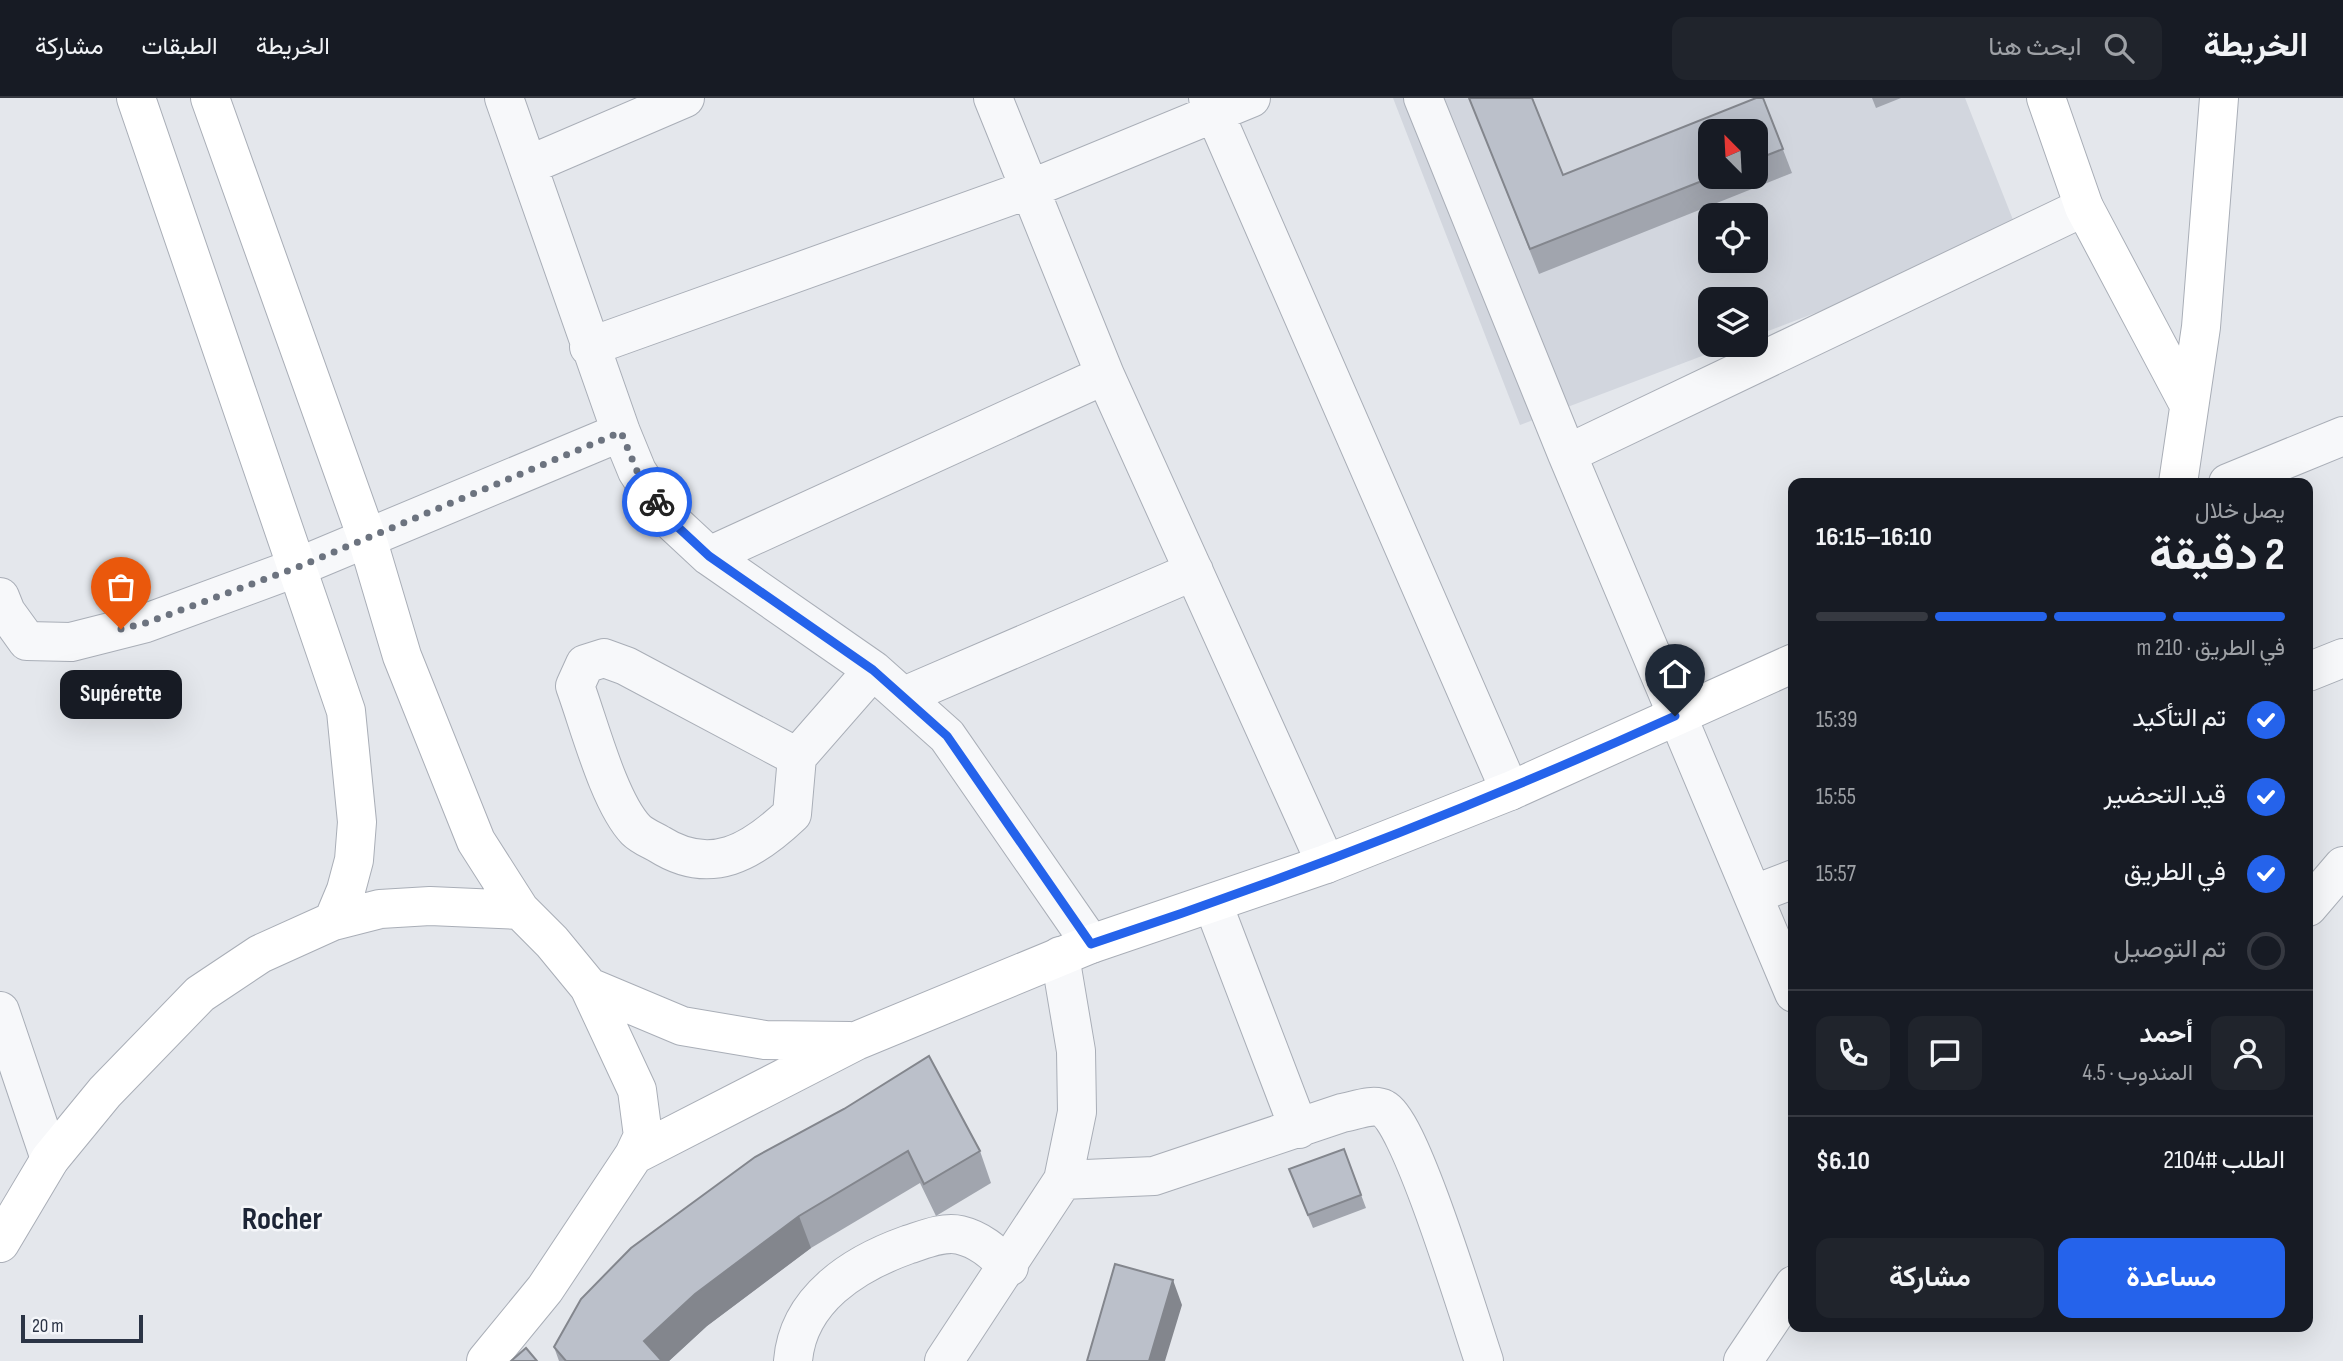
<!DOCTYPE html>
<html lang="ar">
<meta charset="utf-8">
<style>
:root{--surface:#171b24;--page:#20242c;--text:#f1f3f6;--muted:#9ea1a6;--line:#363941;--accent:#2563eb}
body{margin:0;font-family:"Sofia Sans Condensed",Vazirmatn,sans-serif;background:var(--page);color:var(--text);direction:rtl;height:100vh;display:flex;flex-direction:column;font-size:26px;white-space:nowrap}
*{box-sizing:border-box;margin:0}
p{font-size:23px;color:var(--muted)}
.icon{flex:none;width:38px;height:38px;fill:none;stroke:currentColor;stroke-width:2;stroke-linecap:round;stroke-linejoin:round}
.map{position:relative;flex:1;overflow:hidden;direction:ltr}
.details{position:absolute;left:1788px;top:380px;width:525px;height:854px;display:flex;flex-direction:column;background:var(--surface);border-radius:14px;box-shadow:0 7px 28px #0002;direction:rtl}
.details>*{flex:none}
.needle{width:46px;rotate:336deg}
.tools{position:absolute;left:1698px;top:21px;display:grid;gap:14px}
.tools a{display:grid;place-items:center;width:70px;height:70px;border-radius:14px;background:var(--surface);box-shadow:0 7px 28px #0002;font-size:35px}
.scale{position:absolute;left:21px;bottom:18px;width:122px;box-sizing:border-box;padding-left:7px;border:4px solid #2b3445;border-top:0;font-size:19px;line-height:24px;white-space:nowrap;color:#2b3445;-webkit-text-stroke:5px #f4f6f9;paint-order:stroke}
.pin{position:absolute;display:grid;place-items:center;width:60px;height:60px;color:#fff;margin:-72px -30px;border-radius:50% 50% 50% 0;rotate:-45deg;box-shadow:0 0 7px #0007}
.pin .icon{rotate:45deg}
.courier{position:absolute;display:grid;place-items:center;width:70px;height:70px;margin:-35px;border:5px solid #2563eb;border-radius:50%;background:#fff;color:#222;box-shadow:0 2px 9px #0007}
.bubble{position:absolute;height:49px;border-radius:14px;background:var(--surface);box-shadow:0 7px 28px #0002;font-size:23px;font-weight:700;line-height:49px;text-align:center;direction:rtl}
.head em{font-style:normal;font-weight:700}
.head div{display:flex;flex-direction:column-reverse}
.head{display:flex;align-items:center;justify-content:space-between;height:119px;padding:0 28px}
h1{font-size:46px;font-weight:700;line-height:52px}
.bar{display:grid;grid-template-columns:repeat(4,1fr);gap:10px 7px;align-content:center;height:84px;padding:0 28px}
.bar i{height:9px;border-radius:5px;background:var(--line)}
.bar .current{background:var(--accent)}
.bar p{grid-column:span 4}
.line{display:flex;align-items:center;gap:18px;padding:0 28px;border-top:2px solid var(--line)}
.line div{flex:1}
.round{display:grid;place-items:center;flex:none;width:74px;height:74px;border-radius:14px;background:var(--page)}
ol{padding:0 28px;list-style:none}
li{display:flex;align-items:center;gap:21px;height:77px}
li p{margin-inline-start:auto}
li .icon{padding:7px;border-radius:50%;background:var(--accent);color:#fff;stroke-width:4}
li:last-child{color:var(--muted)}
li i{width:38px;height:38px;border:4px solid var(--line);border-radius:50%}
.action{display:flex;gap:14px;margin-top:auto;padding:14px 28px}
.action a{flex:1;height:80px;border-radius:14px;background:var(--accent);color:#fff;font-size:28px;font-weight:700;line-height:80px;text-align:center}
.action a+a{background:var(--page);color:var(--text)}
header{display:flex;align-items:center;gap:42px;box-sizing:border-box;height:98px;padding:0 35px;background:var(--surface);border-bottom:2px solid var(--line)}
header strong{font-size:33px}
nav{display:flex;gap:38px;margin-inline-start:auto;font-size:24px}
.search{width:490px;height:63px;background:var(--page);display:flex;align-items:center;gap:18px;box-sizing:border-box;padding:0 24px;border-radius:14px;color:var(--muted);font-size:26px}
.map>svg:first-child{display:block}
.built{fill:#d2d6de;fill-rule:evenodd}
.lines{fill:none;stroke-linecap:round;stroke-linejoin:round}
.street-casing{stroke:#a9aeb7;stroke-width:40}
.secondary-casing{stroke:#a9aeb7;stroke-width:40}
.street{stroke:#f7f8fa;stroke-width:38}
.secondary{stroke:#fff;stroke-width:38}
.wall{fill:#a1a5ae;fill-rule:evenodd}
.shaded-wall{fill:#83868d}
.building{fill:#bbc0ca;stroke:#83868d;stroke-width:2}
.done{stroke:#6c737f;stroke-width:7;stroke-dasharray:0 12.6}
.route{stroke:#2563eb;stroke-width:9}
.labels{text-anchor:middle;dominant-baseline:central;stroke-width:5;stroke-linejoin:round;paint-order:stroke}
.district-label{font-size:32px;font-weight:bold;fill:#1d2536;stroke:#f4f6f9}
</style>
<header>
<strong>الخريطة</strong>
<div class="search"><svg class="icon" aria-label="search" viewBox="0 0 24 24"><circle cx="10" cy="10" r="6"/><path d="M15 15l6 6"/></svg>ابحث هنا</div>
<nav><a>الخريطة</a><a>الطبقات</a><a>مشاركة</a></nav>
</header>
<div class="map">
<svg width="2343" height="1263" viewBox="0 0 2343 1263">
<rect width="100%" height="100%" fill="#e4e7ec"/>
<path class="built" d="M1393,0H1965L2019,137L1755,238V201H1710V247H1731L1520,327ZM1710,33H1755V79H1710ZM1710,117H1755V163H1710Z"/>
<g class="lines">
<defs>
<path id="street" d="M504,0L621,334L637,373L666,418L709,458L873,572L947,638L1091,846
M993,0L1105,277L1326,766
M1208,0L1510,693
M1423,0L1567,356L1794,895
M529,67L685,0
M589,249L1030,91L1251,0
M1567,356L2084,109
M2228,385L2343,338
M709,458L1105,277
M0,499L6,514L27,543L71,544L146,525L298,469L621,334
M2308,574L2343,560
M904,598L1194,473
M797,659L626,568L604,560L585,566L575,588C589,626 609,704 636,732C642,738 652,742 659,746C711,779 752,754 792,716L797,659L873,572
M1755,796L1794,781
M1213,806L1299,1031
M2308,809L2343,768
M0,913L50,1061
M1063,1082L1154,1078L1342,1015C1354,1013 1373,1005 1384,1011C1411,1024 1471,1225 1484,1263
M793,1263C798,1201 854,1166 907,1147C923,1142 943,1133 960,1137C981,1142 994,1155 1009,1169
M944,1263L1063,1082L1077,1014L1076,953L1060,858
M1743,1263L1794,1187"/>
<path id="secondary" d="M136,0L346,613L357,724L354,762L346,792L333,823
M210,0L367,440L402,558L476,743L520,812
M2046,0L2084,109L2189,307
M2178,385L2201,229L2219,0
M589,889L682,928L765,942L850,943
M634,1057L856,943L1091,846L1326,766L1510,693L1794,565
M0,1145L50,1061L105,994L200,896L260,856L333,823L380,811L430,808L520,812L552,844L589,889L637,992L643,1038L634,1057L545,1191L486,1263"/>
</defs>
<use href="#street" class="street-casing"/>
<use href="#secondary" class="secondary-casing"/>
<use href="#street" class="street"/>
<use href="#secondary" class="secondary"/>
</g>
<path class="wall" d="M1469,0H1532L1563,77L1756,0H1763L1792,75L1539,176ZM1710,33H1755V79H1710Z
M1872,0H1901L1876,10Z
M844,1011L980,1053L991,1085L936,1118L920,1085L811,1150L707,1228L669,1263H559L554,1249Z
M1344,1051L1366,1110L1313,1130L1294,1084Z"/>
<path class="shaded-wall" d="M799,1118L811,1150L707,1228L669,1263H651L644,1243L695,1196Z
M1173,1182L1182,1207L1165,1263H1149Z"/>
<path class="building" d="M1469,0H1532L1563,77L1756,0H1763L1783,51L1755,62V33H1710V79H1712L1530,151Z
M929,958L980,1053L924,1086L908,1053L799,1118L695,1196L644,1243L662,1263H566L554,1249L581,1201L631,1150L755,1059L844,1011Z
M1344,1051L1361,1097L1308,1117L1289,1071Z
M1115,1166L1173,1182L1149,1263H1087Z
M526,1250L537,1263H511Z"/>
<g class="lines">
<path class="done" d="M121,531L146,525L298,469L621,334L637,373L657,404"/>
<path class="route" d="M657,404L666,418L709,458L873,572L947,638L1091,846C1291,780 1483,705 1675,618"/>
</g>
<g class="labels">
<g class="district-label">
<text x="282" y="1121">Rocher</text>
</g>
</g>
</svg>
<div class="tools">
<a><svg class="needle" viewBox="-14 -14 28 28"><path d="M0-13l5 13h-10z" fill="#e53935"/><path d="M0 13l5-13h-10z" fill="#9ea1a6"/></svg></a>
<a><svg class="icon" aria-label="locate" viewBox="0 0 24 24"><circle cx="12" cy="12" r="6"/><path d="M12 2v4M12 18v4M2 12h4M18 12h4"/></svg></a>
<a><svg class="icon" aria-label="layers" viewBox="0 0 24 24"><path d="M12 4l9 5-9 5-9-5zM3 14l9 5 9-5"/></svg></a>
</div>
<div class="scale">20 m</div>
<div class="pin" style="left:121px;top:531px;background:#ea580c"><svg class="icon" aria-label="bag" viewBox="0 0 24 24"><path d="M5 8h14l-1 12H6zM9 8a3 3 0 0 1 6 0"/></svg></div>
<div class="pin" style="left:1675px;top:618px;background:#1f2937"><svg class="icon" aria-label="home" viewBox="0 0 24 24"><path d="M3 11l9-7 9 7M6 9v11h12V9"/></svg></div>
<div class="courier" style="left:657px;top:404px"><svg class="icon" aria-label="bike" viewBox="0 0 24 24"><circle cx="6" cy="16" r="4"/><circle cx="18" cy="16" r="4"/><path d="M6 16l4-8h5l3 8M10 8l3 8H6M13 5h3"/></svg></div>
<div class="bubble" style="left:60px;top:572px;width:122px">Supérette</div>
<section class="details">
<div class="head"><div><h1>2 دقيقة</h1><p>يصل خلال</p></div><em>16:10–16:15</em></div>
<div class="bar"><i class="current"></i><i class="current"></i><i class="current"></i><i></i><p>في الطريق · 210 m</p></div>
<ol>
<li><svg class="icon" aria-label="check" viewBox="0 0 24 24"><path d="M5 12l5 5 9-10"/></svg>تم التأكيد<p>15:39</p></li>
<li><svg class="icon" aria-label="check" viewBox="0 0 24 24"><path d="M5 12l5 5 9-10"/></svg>قيد التحضير<p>15:55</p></li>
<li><svg class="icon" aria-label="check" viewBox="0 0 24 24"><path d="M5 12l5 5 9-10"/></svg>في الطريق<p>15:57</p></li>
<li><i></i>تم التوصيل</li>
</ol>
<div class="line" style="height:126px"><a class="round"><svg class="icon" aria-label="person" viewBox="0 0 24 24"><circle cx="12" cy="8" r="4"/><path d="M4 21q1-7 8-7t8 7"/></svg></a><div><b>أحمد</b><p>المندوب · 4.5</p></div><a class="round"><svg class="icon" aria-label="chat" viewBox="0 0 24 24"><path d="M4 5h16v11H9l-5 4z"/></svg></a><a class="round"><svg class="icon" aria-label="phone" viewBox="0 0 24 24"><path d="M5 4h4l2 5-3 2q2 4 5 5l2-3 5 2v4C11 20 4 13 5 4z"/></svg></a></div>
<div class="line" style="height:91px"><div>الطلب #2104</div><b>$6.10</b></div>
<div class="action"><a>مساعدة</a><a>مشاركة</a></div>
</section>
</div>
